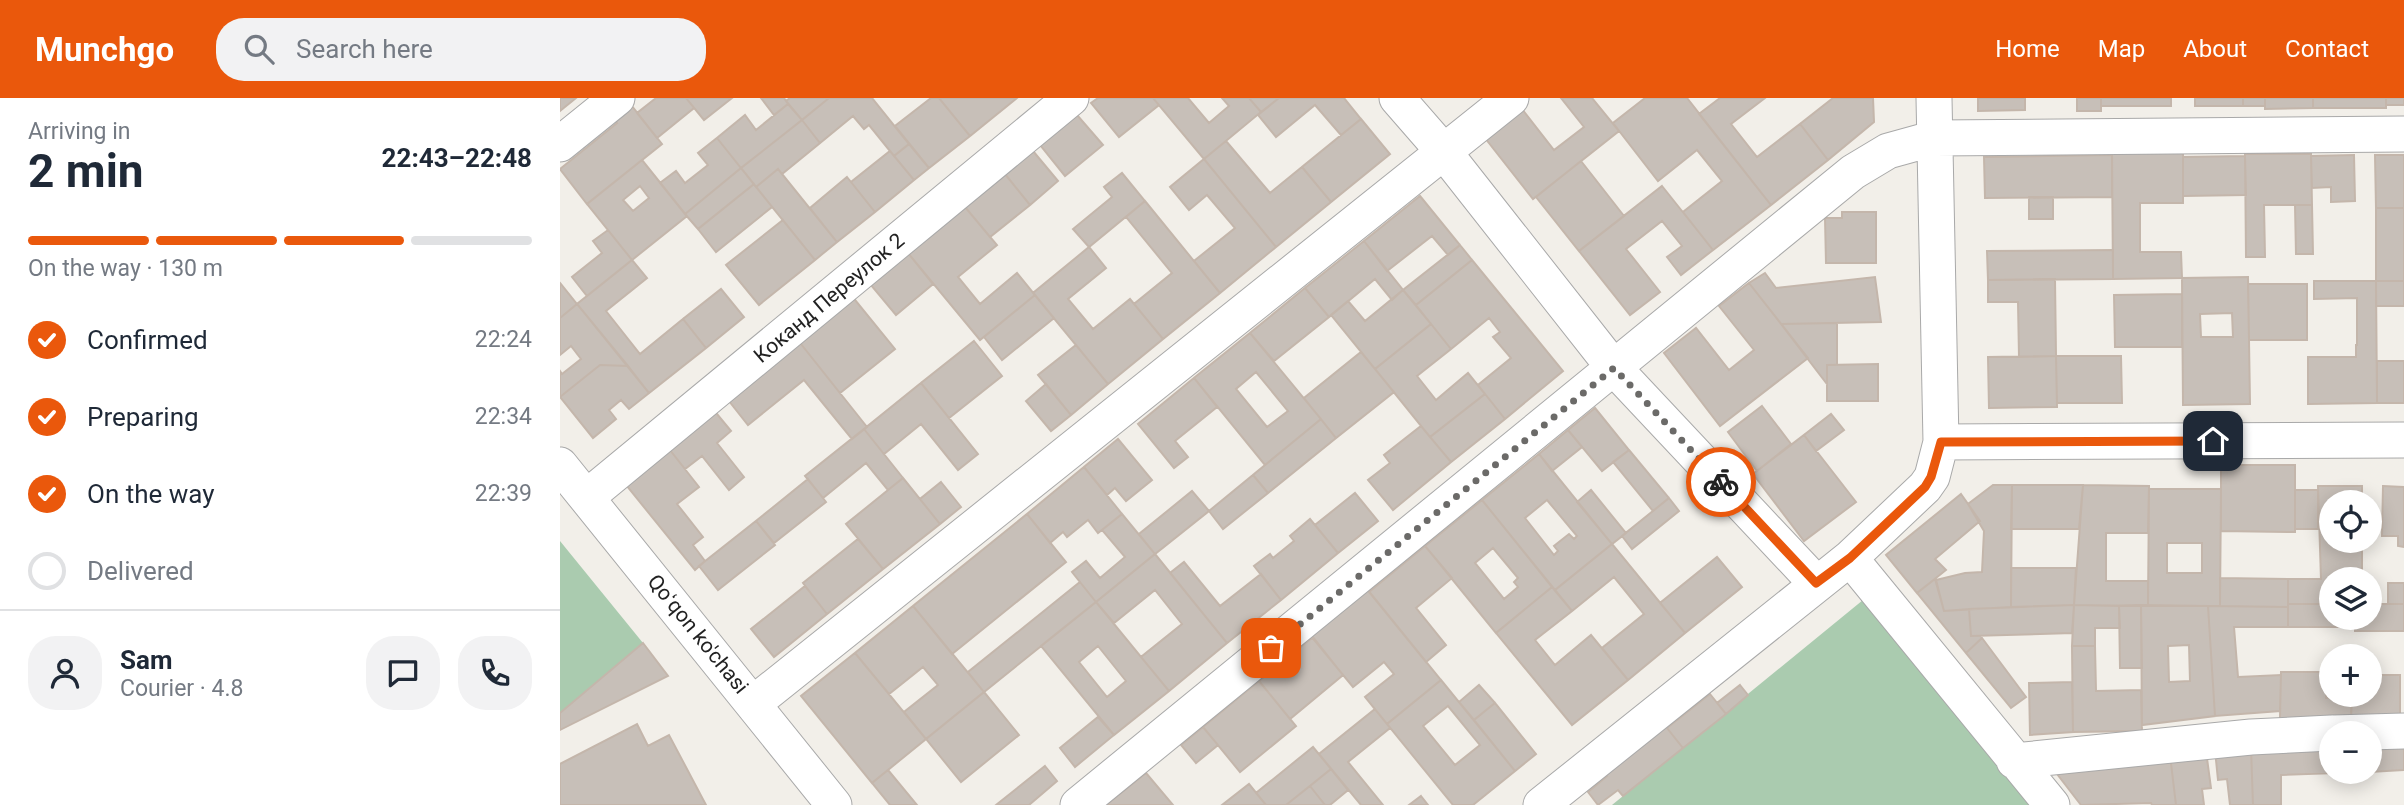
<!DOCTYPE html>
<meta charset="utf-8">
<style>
:root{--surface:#fff;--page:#f2f2f3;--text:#1f2937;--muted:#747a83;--line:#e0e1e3;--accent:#ea580c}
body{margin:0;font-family:Roboto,sans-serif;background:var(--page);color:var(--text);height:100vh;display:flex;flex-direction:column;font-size:26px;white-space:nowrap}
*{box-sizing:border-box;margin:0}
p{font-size:23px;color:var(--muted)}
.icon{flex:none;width:38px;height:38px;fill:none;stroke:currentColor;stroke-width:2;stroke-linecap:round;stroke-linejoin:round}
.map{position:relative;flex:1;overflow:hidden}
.sheet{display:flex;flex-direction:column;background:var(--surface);width:560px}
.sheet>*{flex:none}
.controls{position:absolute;left:1759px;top:392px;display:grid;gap:14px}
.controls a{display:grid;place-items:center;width:63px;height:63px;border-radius:50%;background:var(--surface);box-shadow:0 4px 18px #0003;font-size:35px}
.pin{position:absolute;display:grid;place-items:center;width:60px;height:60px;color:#fff;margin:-30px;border-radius:14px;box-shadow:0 4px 10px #0006}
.courier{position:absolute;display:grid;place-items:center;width:70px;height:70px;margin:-35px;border:5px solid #ea580c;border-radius:50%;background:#fff;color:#222;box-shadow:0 2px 9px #0007}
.head em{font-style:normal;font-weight:700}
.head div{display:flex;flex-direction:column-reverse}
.head{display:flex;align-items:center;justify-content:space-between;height:119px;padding:0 28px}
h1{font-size:46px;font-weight:700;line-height:52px}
.bar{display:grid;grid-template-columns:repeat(4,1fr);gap:10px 7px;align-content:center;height:84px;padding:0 28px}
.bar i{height:9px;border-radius:5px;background:var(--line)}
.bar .on{background:var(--accent)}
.bar p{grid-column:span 4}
.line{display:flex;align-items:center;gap:18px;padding:0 28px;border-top:2px solid var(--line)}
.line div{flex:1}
.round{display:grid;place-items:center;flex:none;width:74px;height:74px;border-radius:28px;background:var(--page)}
ol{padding:0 28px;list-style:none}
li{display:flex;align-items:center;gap:21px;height:77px}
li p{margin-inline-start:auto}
li .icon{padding:7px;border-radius:50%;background:var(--accent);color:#fff;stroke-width:4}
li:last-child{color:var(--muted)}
li i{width:38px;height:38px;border:4px solid var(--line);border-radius:50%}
header{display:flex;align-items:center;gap:42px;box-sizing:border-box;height:98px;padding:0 35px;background:var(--accent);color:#fff}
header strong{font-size:33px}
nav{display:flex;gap:38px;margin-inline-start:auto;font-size:24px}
.search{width:490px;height:63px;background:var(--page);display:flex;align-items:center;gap:18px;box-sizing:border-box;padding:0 24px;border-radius:28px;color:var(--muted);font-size:26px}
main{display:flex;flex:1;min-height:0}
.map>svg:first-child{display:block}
.cemetery{fill:#aacbaf}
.building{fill:#c7bfb8;stroke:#c4b6ab;stroke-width:2;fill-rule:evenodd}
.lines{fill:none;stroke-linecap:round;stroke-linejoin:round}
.street-casing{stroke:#a9a9a9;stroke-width:37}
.street{stroke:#fff;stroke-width:35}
.done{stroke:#6b6a68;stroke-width:7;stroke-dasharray:0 12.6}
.route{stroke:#ea580c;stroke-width:9}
.labels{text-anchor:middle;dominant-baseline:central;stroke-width:5;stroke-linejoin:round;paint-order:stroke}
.street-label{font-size:21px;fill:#222;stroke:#fff}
</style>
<header>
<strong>Munchgo</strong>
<div class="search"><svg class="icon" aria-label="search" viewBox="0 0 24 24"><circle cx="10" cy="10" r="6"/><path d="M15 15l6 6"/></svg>Search here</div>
<nav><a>Home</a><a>Map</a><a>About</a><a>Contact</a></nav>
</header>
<main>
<section class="sheet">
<div class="head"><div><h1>2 min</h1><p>Arriving in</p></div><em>22:43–22:48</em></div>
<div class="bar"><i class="on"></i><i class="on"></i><i class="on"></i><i></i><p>On the way · 130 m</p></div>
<ol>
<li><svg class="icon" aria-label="check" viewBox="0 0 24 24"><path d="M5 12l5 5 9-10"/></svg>Confirmed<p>22:24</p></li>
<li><svg class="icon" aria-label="check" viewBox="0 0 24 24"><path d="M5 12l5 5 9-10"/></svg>Preparing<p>22:34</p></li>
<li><svg class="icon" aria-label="check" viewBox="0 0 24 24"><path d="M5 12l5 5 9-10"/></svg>On the way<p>22:39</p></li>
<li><i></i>Delivered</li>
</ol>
<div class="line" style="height:126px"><a class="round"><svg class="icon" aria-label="person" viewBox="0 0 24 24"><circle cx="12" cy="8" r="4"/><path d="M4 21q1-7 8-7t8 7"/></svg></a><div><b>Sam</b><p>Courier · 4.8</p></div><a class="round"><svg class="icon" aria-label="chat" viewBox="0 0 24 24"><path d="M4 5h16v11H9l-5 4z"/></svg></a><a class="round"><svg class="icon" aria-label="phone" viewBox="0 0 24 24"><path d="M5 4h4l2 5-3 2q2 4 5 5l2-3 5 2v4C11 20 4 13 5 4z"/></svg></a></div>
</section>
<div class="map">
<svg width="1844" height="707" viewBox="0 0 1844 707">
<rect width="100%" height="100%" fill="#f2efe9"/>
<path class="cemetery" d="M0,443L83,545L0,615Z
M1303,502L1471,707H1052Z"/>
<path class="building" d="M0,0H16L0,13Z
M96,0H126L134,10L97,40L77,15Z
M126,0H172L144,22Z
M201,0H224L228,6L214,17Z
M230,0H269L242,22L226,3Z
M269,0H312L349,46L334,58L309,27L304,31L293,18L260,45L242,22Z
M371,0H379L410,38L369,70L335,28Z
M379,0H457L410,38Z
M538,0H593L599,7L559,39L531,5Z
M593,0H628L649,25L669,8L662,0H689L701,14L644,61Z
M689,0H719L701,14Z
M719,0H784L801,21L781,37L755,7L716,39L698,17Z
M1001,0H1032L1059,33L973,101L925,40L962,11L994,52L1024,29Z
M1085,0H1127L1211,107L1153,152L1123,114L1162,83L1137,52L1098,83L1053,25Z
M1160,0H1205L1171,26L1197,59L1240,26L1268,62L1211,107L1139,16Z
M1273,0H1313L1314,24L1268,62L1240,26Z
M1418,0H1465V12L1418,13Z
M1517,0H1541V13H1517Z
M1541,0H1611V8H1541Z
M1635,0H1683V8H1635Z
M1683,0H1705V8H1683Z
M1705,0H1753V10L1705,11Z
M1753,0H1826V10H1753Z
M1826,0H1844V7H1826Z
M68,3L102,46L27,106L0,71L57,25L51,17Z
M228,6L242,22L181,70L157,40L185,17L196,32Z
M517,17L543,47L505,78L480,47Z
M801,21L830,56L771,104L742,69Z
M242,22L260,45L222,76L218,71L196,89L181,70Z
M157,40L181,70L125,116L100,85L116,73L125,85L148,67L138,55Z
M666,43L710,95L742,69L771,104L716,149L644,61Z
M349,46L369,70L354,82L334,58Z
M330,53L354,82L315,114L291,84Z
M473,53L498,83L470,107L445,76Z
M1552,54H1623V105H1580V154H1621L1622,180L1553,181Z
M1685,56H1751L1752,107H1704L1705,159H1686Z
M1552,57V99L1425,100L1424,59Z
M1794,57L1795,103L1771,104V89L1752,90L1751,58Z
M1815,57H1844V110H1816Z
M1685,58L1686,97L1623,98V59Z
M644,61L716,149L660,195L634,163L675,130L647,97L629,112L610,89Z
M82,62L127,118L72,162L27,106ZM80,88L89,100L73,113L63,102Z
M1021,63L1064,118L1019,153L976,99Z
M181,70L194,86L138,131L125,116Z
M218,71L277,144L255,162L196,89Z
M562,75L585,103L529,149L513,131L552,99L544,89Z
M445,76L470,107L430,139L405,109Z
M287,79L315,114L277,144L250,110Z
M194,86L212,109L156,154L138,131Z
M1102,88L1153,152L1121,177L1107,159L1122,148L1102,123L1066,151L1100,194L1070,217L1019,153Z
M860,98L900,147L888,157L872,138L827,173L804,143Z
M1469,99H1493V121H1469Z
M585,103L660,195L603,241L574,206L612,175L566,119Z
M1735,107H1752L1753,156H1736Z
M405,109L437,147L398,179L420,206L457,175L475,197L420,242L348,155Z
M1816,110H1844V183H1816Z
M1282,114H1316V165H1266L1265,120H1282Z
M223,122L255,162L199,207L166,167Z
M48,132L72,162L27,198L12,179L42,155L33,143Z
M804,143L843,192L832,202L815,181L769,219L745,190Z
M900,147L912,162L856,207L843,192Z
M529,149L546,170L508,201L533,231L570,201L603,241L548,286L473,195Z
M1553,152V181L1428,182L1427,153Z
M348,155L373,186L336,217L310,186Z
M72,162L87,180L46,213L80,256L123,221L146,250L89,295L17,206Z
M912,162L1003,273L945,321L918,287L951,260L933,239L940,234L929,220L891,251L856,207Z
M1205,175L1216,190L1315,179L1321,224L1221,226L1189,185Z
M1688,179L1690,306L1623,307L1622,180ZM1672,215L1673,239H1641L1640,216Z
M1495,181L1496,258L1459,259L1458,204H1428V182Z
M1754,183H1816L1817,305L1748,306V259H1796V247H1797V200L1754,201Z
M1816,183H1844V208H1816Z
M0,185L17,206L0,220Z
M1189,185L1248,260L1160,328L1104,255L1136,230L1169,272L1194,252L1159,208Z
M1688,186H1747V242H1689Z
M745,190L769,219L714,263L690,235Z
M161,191L184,219L146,250L123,221Z
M843,192L871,226L815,271L771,217L788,203L805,223Z
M1622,196V249H1555L1554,197Z
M291,197L335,251L280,295L237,241Z
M475,197L494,220L442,262L424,239Z
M17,206L68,268L40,267L0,299V273L2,276L21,261L11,248L0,257V220Z
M1277,225V267H1267V286L1221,226Z
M871,226L891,251L857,278L876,302L908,275L925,296L870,339L815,271Z
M690,235L761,321L705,367L634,280ZM696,274L728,313L707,329L676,291Z
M237,241L307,329L292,341L244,282L188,327L165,298Z
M414,243L442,278L389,320L361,285Z
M516,247L548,286L511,317L478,277Z
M801,254L834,294L776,340L744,300Z
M1496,258H1561L1562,305H1497Z
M1496,258L1497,309L1429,310L1428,259Z
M1817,263H1844V305H1817Z
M1318,266V303H1267V267Z
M40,267L68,268L89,295L69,311L61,302L49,312L56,321L33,340L0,299Z
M634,280L657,309L615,343L628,359L614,370L578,326Z
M361,285L418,356L398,372L361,326L324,356L304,331Z
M486,286L511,317L491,333L466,303Z
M925,296L945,321L891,364L870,339Z
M1202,308L1231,346L1197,373L1168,334Z
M152,310L171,333L157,345L184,379L169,392L142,358L125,371L106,347Z
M1035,310L1069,352L1042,373L1008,332Z
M1271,316L1284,332L1256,353L1244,337Z
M761,321L776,340L708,395L693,377Z
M861,328L891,364L833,412L808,382L830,365L824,357Z
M304,331L343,380L328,392L306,365L263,400L245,378Z
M1008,332L1022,349L992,373L979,356Z
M1244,337L1296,404L1244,443L1193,376Z
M558,341L592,382L566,403L555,390L547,397L524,369Z
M106,347L139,389L117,406L143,439L133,447L145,463L135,472L62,382Z
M1069,352L1109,400L1093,413L1053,364Z
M979,356L1052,446L995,492L922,402ZM987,402L1017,438L1014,441L1009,436L994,448L998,453L994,457L965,420Z
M1661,367H1735V434L1661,433Z
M524,369L562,416L538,435L528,422L507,439L503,434L490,445L467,416Z
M693,377L708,395L663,431L649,413Z
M343,380L380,426L323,471L286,426Z
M248,381L266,404L214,445L196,423Z
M381,384L401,409L380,426L360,401Z
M1433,387H1452L1451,509L1384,513L1376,482L1405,475L1422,474L1424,433L1408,406Z
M1452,387H1523L1519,431H1451Z
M1523,387L1589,388L1588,435H1546V483H1588V508L1514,507Z
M1758,388H1802V404H1771V443H1802V481H1771V506H1728V481H1761Z
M1823,388L1844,389V449L1838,448V438H1822Z
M1589,391H1661L1660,508H1588ZM1607,445H1642V475H1607Z
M1031,392L1066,435L1052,446L1017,404Z
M1735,392H1758V431H1735Z
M632,393L649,413L595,456L579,436Z
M795,395L818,423L778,455L755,427Z
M1401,396L1420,423L1375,461L1386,472L1357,495L1326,457Z
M1109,400L1119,413L1072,451L1062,438Z
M922,402L992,489L936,535L865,448ZM933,450L958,480L954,484L958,489L944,501L915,465Z
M467,416L506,464L392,556L353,508Z
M562,416L595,456L536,504L512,474L526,463L540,480L565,459L542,432Z
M750,421L778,455L721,502L694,468L710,456L713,460L734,443L730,438Z
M196,423L215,447L158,492L139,468Z
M298,441L323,471L267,516L243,485Z
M1052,446L1125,535L1068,582L1042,550L1084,516L1054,479L1012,513L995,492Z
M865,448L892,480L856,510L886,547L866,564L809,494Z
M595,456L667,545L609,593L581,559L622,526L595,492L554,525L536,504Z
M1157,459L1182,489L1125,535L1100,505Z
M624,464L660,508L701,476L721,502L667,545L610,475Z
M1451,470H1516L1514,507L1451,509Z
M1660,480L1728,481V509L1660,508Z
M1375,481L1384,513L1409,511L1411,538H1421L1422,540L1406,555L1357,495Z
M520,484L536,504L424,594L408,574Z
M1828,485H1844V506H1828Z
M245,488L267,516L214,559L191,531Z
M992,489L1012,513L975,542L995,567L1031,537L1068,582L1012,627L936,535Z
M807,491L881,582L827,626L805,599L834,576L824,564L793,589L750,537Z
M536,504L609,593L554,637L481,548ZM538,548L566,583L547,599L519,564Z
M1728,506H1771V520H1795V529H1728Z
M1810,506H1844V533H1795V520H1810Z
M1514,507L1512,535L1411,538L1409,511Z
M1514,507L1559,508L1560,530H1535V548H1512Z
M1581,507L1648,508L1655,618L1582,627ZM1629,547L1630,583L1609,584L1608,548Z
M1581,507L1582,570H1560L1559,508Z
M353,508L424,594L366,641L344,614L378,587L363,569L329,596L295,555Z
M1648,508L1728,509V529H1674L1678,579L1721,577L1720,613L1655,618Z
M753,539L783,577L730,621L699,583Z
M1422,540L1466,599L1451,610L1406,555Z
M83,545L108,578L0,632V615Z
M1512,548H1535L1536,593L1581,592L1582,633L1513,634Z
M295,555L366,641L312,685L241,598Z
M1721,574H1766V600H1792L1791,620H1720Z
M1810,577H1840V617H1791L1792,597H1810Z
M881,582L955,673L913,707H893L827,626ZM888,608L920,647L895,667L863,628Z
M699,583L736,628L680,674L643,629Z
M1512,584L1513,634L1470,637L1469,585Z
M919,587L935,605L914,622L899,604Z
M1180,587L1188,597L1166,616L1157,605Z
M424,594L459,637L401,684L366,641Z
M1150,596L1166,616L1123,650L1107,630Z
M935,605L976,656L955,673L914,622Z
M815,611L830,630L788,664L823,707H801L759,656Z
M538,619L554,637L515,669L500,650Z
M1103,625L1123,650L1063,698L1058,692L1038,707L1028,694L1047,678L1043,673Z
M77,626L88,648L109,637L146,707H0V666Z
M643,629L658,647L636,665L621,647Z
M1844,644V672L1810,674V646Z
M1771,647V674H1805L1721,677V707H1693L1691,650Z
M753,649L771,671L726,707H706L696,695Z
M1691,650L1693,707H1670L1667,681L1658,682L1655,652Z
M1646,653L1651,690L1642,691L1644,707H1616L1610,657Z
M1610,657L1616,707H1592L1591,705L1521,707L1494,672Z
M485,668L497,683L469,707H436Z
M771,671L788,692L770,707H765L750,688Z
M328,672L357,707H330L312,685Z
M586,675L613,707H546Z
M689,686L706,707H662Z
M750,688L765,707H726Z
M861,698L868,707H849Z"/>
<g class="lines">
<defs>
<path id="street" d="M837,0L884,54L1054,270L1256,485
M0,46L57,0
M1381,344L1844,342
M0,367L274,707
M27,399L511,0
M1290,460L1492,707
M194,605L951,0
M1773,635L1844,633
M1454,663L1691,639L1771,635
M518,707L1293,74L1328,53L1375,40L1844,36
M981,707L1290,460L1365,389L1372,379L1381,344L1374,0"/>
</defs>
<use href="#street" class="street-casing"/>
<use href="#street" class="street"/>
</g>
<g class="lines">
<path class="done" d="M711,550L1054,270L1161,384"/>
<path class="route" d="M1161,384L1256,485L1290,460L1365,389L1371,379L1381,344L1653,343"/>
</g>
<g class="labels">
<g class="street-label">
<text transform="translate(269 200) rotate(-40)">Коканд Πереулок 2</text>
<text transform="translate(138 536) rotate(51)">Qoʻqon ko'chasi</text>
</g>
</g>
</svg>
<div class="controls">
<a><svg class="icon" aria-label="locate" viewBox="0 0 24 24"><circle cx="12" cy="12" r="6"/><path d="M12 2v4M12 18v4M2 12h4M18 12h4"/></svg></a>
<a><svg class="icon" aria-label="layers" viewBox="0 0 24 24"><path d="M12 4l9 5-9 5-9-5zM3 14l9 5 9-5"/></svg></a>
<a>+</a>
<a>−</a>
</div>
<div class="pin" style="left:711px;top:550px;background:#ea580c"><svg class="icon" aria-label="bag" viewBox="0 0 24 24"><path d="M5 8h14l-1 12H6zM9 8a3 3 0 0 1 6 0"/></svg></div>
<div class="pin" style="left:1653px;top:343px;background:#1f2937"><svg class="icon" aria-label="home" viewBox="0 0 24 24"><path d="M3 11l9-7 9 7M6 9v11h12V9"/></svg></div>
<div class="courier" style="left:1161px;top:384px"><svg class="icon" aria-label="bike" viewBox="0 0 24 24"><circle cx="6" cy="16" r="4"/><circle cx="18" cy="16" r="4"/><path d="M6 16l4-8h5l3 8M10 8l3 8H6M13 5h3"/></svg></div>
</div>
</main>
